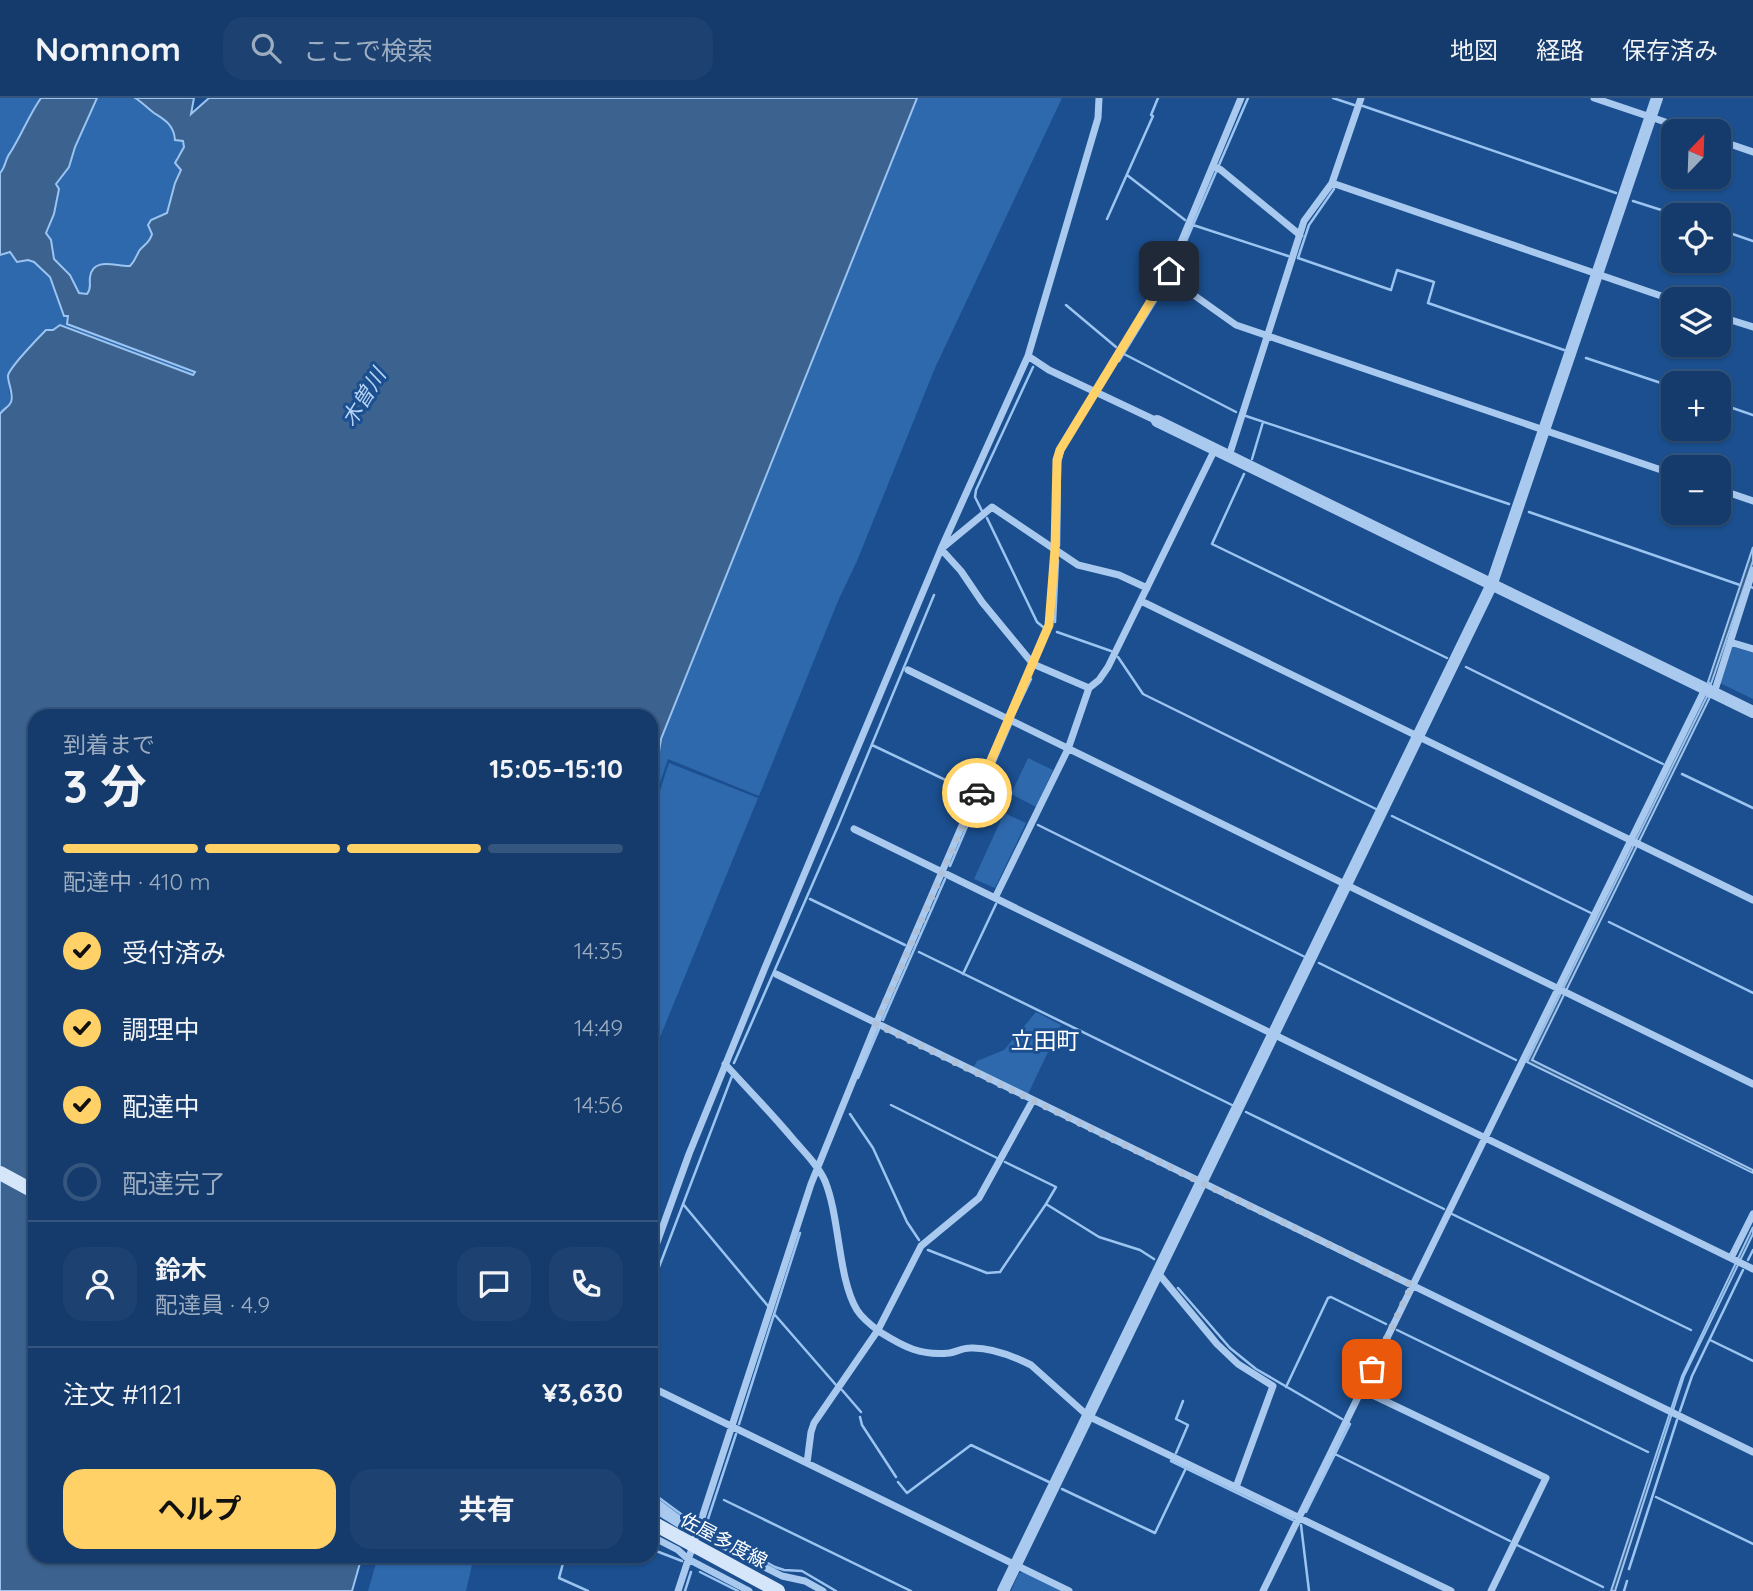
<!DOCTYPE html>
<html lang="ja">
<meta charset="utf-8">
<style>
:root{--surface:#143b6b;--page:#1d4271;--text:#f1f3f6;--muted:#9dadc1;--line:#33557e;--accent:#ffd166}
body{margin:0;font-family:Quicksand,"Noto Sans JP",sans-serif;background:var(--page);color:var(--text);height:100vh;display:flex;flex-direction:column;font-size:26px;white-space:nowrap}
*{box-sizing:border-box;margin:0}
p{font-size:23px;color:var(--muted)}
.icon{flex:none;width:38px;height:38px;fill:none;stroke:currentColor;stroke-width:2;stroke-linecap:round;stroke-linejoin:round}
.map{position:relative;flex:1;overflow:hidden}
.sheet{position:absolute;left:28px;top:611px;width:630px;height:854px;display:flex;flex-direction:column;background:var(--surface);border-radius:21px;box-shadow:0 2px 5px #0004,0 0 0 2px var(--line)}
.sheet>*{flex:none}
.needle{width:46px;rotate:23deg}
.buttons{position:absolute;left:1661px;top:21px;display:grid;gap:14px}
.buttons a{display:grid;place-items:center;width:70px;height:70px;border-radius:14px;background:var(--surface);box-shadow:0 2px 5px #0004,0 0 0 2px var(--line);font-size:35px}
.pin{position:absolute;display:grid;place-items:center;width:60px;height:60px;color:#fff;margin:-30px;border-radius:14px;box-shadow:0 4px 10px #0006}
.courier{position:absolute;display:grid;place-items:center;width:70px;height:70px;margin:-35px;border:5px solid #ffd166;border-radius:50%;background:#fff;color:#222;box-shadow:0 2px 9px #0007}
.head em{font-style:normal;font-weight:700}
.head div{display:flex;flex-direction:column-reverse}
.head{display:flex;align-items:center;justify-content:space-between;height:119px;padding:0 35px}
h1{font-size:46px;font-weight:700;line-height:52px}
.bar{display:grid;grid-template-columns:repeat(4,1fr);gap:10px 7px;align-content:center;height:84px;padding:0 35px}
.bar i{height:9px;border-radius:5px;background:var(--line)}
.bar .on{background:var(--accent)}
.bar p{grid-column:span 4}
.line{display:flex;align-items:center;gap:18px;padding:0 35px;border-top:2px solid var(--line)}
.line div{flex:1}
.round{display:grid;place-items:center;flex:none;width:74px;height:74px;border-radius:21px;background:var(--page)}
ol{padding:0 35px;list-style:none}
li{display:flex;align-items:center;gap:21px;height:77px}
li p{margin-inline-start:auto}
li .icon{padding:7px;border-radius:50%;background:var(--accent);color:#111;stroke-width:4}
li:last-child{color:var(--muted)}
li i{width:38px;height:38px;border:4px solid var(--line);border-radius:50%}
.button{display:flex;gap:14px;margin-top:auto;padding:14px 35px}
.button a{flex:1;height:80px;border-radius:21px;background:var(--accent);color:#111;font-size:28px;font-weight:700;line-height:80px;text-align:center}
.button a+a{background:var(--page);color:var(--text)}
header{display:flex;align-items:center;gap:42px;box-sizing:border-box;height:98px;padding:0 35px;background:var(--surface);border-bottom:2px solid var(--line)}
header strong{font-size:33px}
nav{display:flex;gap:38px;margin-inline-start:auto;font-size:24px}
.search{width:490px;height:63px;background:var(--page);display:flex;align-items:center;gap:18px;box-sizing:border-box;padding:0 24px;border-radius:21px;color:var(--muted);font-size:26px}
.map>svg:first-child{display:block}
.green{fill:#2e69ad}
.water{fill:#3c6290;stroke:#9cc4f0;stroke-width:2}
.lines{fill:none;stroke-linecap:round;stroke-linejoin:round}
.stream{stroke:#9cc4f0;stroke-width:2.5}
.minor{stroke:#a9c9ee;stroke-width:7}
.tertiary{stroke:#a9c9ee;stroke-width:12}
.secondary{stroke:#d6e6fa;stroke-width:14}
.secondary-bridge{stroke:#d6e6fa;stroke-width:14}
.done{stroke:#afc1d8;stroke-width:7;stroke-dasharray:0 12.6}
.route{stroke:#ffd166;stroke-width:9}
.labels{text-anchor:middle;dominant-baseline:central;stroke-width:6;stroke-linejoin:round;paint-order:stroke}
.street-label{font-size:19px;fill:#fff;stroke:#1b4f8f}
.water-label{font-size:21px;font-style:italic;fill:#b5d3f5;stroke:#1b4f8f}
.quarter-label{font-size:23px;fill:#fff;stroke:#1b4f8f}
</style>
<header>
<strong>Nomnom</strong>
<div class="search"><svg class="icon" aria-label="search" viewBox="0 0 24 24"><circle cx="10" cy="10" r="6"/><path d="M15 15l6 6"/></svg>ここで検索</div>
<nav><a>地図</a><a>経路</a><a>保存済み</a></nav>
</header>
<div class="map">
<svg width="1753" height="1493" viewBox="0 0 1753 1493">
<rect width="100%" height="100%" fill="#1b4f8f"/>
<path class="green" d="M0,0H41C29,17 21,38 10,55C5,61 6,69 0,75Z
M97,0C109,0 121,0 132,0C145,2 174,26 175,40L178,43H183L184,49L176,60V67L181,72L175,85L167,115L151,122L148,127L152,136L151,142L139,154L131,168L117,167L87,196L79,195L70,177L54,161L51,142L46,135L49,132L59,91L56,86L69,69L75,49Z
M917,0H1062L935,270L857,463L838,503L759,698L668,661L651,711V678L658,660L661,641Z
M10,154L17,164L28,162L34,164L50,179L60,207L68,218L67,226L195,274L193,278L53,232C34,241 26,255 16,273C14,277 9,283 9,288C9,305 16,301 0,316V157Z
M1732,548L1753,555V601L1720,585Z
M1028,660L1053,672L1036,709L1011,696Z
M669,665L758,700L651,961V720Z
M1004,715L1026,725L995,790L974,781Z
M1036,914L1061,927L1028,996L973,970L977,963L1004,952Z
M378,1458H474L466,1493H368Z
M1024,1474L1063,1493H1011L1019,1475Z"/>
<path class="water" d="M41,0H97L75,49L69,69L56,86L59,91L54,116L46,135L51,142L54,161L70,177L79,195L87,196C92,190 89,187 90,179C93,158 117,169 130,168C135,163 136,159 139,153C144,146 150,145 152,136L148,127L151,122L167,115L175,85L181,72L175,65L184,49L183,43L175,42C174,27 165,22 154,15C147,10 142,4 135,0H194L191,16L209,0H917L661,641L658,660L651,678V618H35V1458H362L352,1493H0V316C3,311 9,309 11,304C14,297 8,285 8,278C8,271 39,239 46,232H53L60,227L193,277L195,274L67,226L68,218H64L50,179L34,164L28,162L17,164L10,154L0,157V75C6,69 5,61 10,55C21,38 29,17 41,0Z
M1753,449V463L1711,586L1708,584Z
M1707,598L1710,599L1532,962L1753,1072V1075L1527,964Z
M1753,1129V1136L1684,1278L1615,1493H1611L1682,1278Z"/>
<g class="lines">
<path class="stream" d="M1333,0L1354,7
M1363,8L1616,95
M1127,77L1185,122
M1334,91L1309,127L1298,160L1391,192L1397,172L1434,184L1428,205L1564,252
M1633,103L1677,117
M1107,121L1153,18L1151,17L1158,0
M1193,127L1288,158
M1718,131L1753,143
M1066,207L1116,249
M1124,256L1236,314
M1586,260L1673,289
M1119,263L1171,178L1248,0
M1718,305L1753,317
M1246,318L1509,406
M1252,361L1263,324
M1244,376L1212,446L1447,560
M982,413L975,399L976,392L1033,269
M1529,414L1740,487
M987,420L1037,524L1043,529
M1059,448L1060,364L1063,353
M1751,489L1753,490
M1055,524L1058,462
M1057,534L1111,553
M1118,559L1143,596L1376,711
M1466,569L1663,666
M1013,619L1031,581
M872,647L975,696
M1682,676L1753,710
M1392,718L1591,815
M1038,727L1305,859
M950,768L1011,626
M810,801L905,847
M1609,824L1753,895
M919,854L1232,1007
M1319,865L1516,962
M963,876L996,806
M883,922L945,781
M734,965L838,728L934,497
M858,980L879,931
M891,1007L997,1060
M1246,1014L1444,1111
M850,1016L873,1050L907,1124L919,1142
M1005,1064L1056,1089L1046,1106
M683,1106L768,1208
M1452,1116L1691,1232
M928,1152L987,1175L1000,1174L1046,1106L1099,1139L1140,1152L1154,1161
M1748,1162L1753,1152
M651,1190L732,978
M1178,1190L1230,1250L1256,1271L1342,1321
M775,1217L836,1287
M1397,1232L1648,1354
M1710,1242L1753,1263
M1286,1289L1328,1200L1331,1199L1386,1226
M842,1292L861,1314
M1680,1313L1692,1278L1743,1172
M860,1319L862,1327L896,1379
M739,1326L800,1135
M1176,1355L1188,1327L1176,1321L1183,1303
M1335,1356L1510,1443
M1171,1363L1293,1422
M898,1384L907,1395L971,1347L1049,1384
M1062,1391L1155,1435L1186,1370
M651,1394L696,1427
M1656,1399L1753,1446
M724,1402L911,1493
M1306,1414L1350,1326L1347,1324
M1301,1427L1309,1493
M705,1430L736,1336
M709,1433L775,1469L784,1472L802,1473L836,1493
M1517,1447L1603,1489
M651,1451L682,1463
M565,1458L559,1480L588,1493
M1629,1471L1677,1322
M700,1474L738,1493
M685,1493L691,1474
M1624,1493L1627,1483"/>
<path class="minor" d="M1594,0L1692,33
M1718,42L1753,54
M1213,68L1221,72L1300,137
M1332,85L1673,202
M1167,178L1236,227L1673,376
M1718,218L1753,229
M1028,258L1049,272L1157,323
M1229,358L1304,123L1332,85L1361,0
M1718,391L1753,403
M1141,503L1753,802
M1730,544L1753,551
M908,572L1753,986
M1089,590L1033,566L982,504L961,473L941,451L992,409L1078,467L1119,477L1147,490
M1714,595L1753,472
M854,731L1753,1171
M995,800L1068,651L1089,590L1099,582L1108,569L1215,351
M776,876L1753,1354
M725,966C748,991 771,1015 793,1041C804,1054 818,1067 825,1083C840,1120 838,1181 857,1212C862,1220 872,1228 880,1234C904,1249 921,1258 949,1255C956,1254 963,1250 970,1250C990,1249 1013,1258 1031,1267L1088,1318L1451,1493
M1731,1160L1753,1116
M651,1161L689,1056L764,872L941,451L1028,258L1098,20L1099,0
M1158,1175L1217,1246L1238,1266L1273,1288L1236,1389
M651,1289L1069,1493
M1362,1292L1546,1380L1491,1493
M807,1365L811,1334L814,1325L878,1232L921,1148L979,1100L1033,1002
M651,1400L698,1435L782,1478L805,1483L823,1493
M651,1409L680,1427
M651,1438L678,1452L688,1461L749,1493
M678,1493L811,1086L876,926L1049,527L1055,451L1057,362L1060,352L1167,178L1241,0
M1263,1493L1705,591"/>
<path class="tertiary" d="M1157,323L1753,614
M1003,1493L1491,488L1657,0"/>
<path class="secondary" d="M0,1075L35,1094"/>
<path class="secondary-bridge" d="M651,1424L778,1493"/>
</g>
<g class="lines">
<path class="done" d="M977,695L876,926L1412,1187L1372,1271"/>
<path class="route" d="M977,695L1049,527L1055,451L1057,362L1060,352L1169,173"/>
</g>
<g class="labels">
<g class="street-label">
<text transform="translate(724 1442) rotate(28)">佐屋多度線</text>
</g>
<g class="water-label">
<text transform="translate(363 299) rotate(-58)">木曽川</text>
</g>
<g class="quarter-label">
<text x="1045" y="942">立田町</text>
</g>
</g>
</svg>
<div class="buttons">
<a><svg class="needle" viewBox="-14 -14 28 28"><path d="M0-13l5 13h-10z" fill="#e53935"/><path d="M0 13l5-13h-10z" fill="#9dadc1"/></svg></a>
<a><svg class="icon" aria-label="locate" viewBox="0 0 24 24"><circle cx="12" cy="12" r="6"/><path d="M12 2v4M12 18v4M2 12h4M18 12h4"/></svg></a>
<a><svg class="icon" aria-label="layers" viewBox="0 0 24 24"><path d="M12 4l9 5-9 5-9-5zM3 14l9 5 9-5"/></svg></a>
<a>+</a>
<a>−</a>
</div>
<div class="pin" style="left:1372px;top:1271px;background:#ea580c"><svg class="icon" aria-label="bag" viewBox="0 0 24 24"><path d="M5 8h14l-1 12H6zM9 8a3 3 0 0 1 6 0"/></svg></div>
<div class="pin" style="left:1169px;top:173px;background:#1f2937"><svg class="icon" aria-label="home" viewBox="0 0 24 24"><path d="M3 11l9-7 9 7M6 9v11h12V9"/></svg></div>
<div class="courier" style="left:977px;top:695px"><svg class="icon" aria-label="car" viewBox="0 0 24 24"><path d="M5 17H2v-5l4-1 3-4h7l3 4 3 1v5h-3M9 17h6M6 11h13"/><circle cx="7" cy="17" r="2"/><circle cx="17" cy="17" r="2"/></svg></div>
<section class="sheet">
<div class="head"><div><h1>3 分</h1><p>到着まで</p></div><em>15:05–15:10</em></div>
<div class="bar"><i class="on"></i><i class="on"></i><i class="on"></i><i></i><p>配達中 · 410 m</p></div>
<ol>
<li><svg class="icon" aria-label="check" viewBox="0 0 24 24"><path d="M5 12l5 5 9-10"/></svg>受付済み<p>14:35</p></li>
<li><svg class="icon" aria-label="check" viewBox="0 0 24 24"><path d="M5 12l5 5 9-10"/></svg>調理中<p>14:49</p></li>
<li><svg class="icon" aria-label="check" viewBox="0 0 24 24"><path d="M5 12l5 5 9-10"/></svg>配達中<p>14:56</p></li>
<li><i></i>配達完了</li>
</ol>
<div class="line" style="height:126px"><a class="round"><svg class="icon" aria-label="person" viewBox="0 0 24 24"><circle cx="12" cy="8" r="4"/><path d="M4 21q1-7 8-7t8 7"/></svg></a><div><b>鈴木</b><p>配達員 · 4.9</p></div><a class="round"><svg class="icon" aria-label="chat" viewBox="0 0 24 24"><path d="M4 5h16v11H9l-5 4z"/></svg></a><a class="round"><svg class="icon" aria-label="phone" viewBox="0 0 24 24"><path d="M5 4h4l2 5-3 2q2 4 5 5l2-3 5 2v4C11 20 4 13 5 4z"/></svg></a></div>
<div class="line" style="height:91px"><div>注文 #1121</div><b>¥3,630</b></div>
<div class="button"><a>ヘルプ</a><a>共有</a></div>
</section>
</div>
